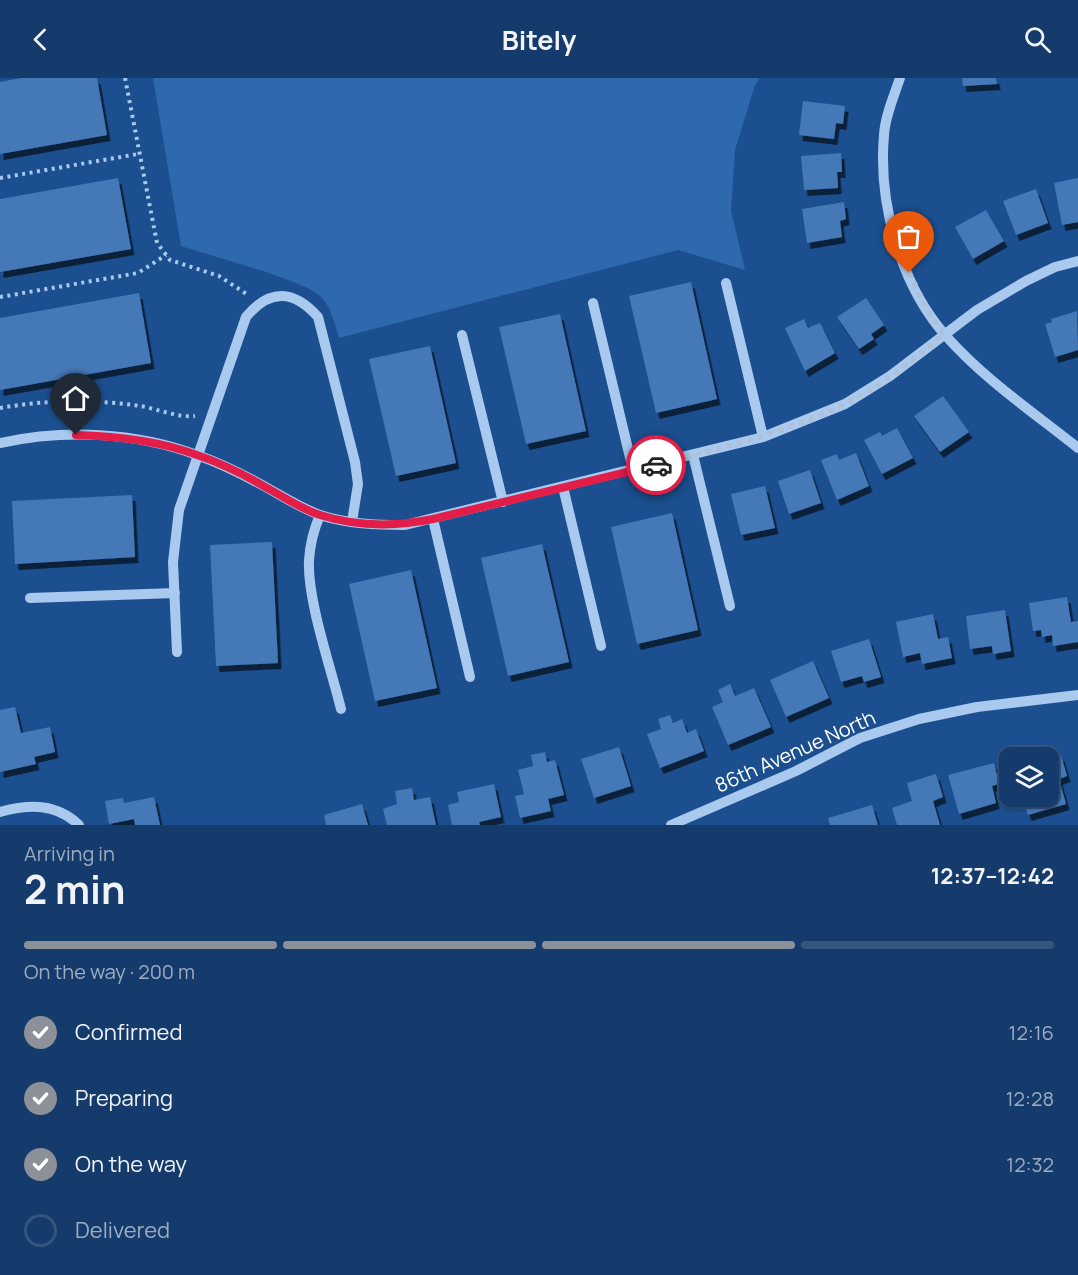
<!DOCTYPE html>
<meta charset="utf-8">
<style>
:root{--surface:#143b6b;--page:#214673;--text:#f1f3f6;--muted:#9dadc1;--line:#33557e;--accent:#8c9099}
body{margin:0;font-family:Manrope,sans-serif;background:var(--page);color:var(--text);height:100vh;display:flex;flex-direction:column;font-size:22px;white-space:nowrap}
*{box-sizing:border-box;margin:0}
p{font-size:20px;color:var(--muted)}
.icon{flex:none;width:33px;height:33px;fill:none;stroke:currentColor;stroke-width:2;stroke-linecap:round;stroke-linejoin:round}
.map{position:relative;height:747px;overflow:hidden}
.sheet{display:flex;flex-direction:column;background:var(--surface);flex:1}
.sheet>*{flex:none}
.controls{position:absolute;left:999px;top:669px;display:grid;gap:12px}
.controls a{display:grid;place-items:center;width:60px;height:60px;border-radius:12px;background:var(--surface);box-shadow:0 2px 4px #0004,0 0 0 2px var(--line);font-size:30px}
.pin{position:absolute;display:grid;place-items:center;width:51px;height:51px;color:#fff;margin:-62px -26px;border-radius:50% 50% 50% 0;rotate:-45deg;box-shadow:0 0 6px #0007}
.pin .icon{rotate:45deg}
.courier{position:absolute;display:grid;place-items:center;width:60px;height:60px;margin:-30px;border:4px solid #e11d48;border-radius:50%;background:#fff;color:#222;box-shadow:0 2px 8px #0007}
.head em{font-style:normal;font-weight:700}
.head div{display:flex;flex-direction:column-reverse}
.head{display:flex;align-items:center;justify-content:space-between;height:102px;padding:0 24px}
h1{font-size:39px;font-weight:700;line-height:45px}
.bar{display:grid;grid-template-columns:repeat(4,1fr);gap:9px 6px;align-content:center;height:72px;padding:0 24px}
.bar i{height:8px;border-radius:4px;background:var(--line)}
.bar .on{background:var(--accent)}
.bar p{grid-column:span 4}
ol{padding:0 24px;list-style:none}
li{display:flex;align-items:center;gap:18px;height:66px}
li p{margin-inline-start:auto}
li .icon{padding:6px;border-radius:50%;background:var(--accent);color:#fff;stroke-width:4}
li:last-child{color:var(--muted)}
li i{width:33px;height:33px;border:3px solid var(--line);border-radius:50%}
header{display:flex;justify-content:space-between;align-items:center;height:78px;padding:0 24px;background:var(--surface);font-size:27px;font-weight:700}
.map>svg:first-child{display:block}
.green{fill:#2e69ad}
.building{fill:#4478b7;filter:url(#shadow)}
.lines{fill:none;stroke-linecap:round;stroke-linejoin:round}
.path{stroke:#a9c9ee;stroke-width:4;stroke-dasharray:3 4.5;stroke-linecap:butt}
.minor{stroke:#a9c9ee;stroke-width:10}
.done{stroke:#afc1d8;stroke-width:6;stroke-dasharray:0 10.8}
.route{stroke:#e11d48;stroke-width:8}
.labels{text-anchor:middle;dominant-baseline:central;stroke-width:4.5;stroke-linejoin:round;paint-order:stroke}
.street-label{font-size:20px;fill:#fff;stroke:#1b4f8f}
</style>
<header><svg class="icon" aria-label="back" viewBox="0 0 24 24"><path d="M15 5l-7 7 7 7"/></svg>Bitely<svg class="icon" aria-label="search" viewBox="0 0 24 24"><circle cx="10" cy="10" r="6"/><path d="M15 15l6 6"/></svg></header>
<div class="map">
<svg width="1078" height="747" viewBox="0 0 1078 747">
<defs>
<filter id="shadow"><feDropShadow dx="3.5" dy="6" stdDeviation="0" flood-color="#0009"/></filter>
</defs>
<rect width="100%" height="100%" fill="#1b4f8f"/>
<path class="green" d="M153,0H760L755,7L735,72L731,132L745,192L678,172L339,260C335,247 331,228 320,218C303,202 208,177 181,168Z"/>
<path class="building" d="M21,0H97L107,57L0,76V4Z
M962,0H996L997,6L963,8Z
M803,23L845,28L843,46L836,45L834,61L799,57Z
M841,75L842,94H837L838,110L804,112L801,78Z
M118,100L131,171L0,194V121Z
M1078,100V144L1062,147L1054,105Z
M1036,111L1048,145L1016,157L1003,123Z
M844,124L846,141L840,143L842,159L807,165L802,131Z
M986,132L1004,163L973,181L955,149Z
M691,204L717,321L656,335L629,218Z
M139,215L151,285L0,312V240Z
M866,220L884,247L871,256L874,261L859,271L837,239Z
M1077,233L1078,272L1055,279L1045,246L1052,244L1051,241Z
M560,236L586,353L526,366L499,249Z
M804,241L808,250L820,245L835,275L805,293L785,250Z
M430,268L456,385L396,398L369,281Z
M943,318L969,354L940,374L914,338Z
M897,350L913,380L882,396L864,362L880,354L882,358Z
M856,375L869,408L837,422L821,382L837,376L839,382Z
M810,392L821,425L789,436L778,403Z
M765,408L775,450L741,457L731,416Z
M132,417L135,479L15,486L12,423Z
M672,435L698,552L637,566L611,449Z
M272,464L278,585L216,588L210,467Z
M542,466L569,584L508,598L481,480Z
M411,492L437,610L375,623L349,506Z
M1067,519L1071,544L1078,543V564L1053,568L1052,557L1042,559L1041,552L1033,553L1029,525Z
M1005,532L1011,573L993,576L992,568L970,571L966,538Z
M933,536L938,561L948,559L952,580L922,586L920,575L903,579L896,544Z
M869,561L881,599L864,604L862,598L841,604L831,573Z
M813,583L829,620L786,639L770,602Z
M730,606L735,618L754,610L771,649L728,667L712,629L723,624L718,612Z
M15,629L21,655L50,649L55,674L34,679L36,686L0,694V632Z
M670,637L673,645L682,641L687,655L696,651L704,673L660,690L647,656L661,651L658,641Z
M619,669L631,708L594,720L581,681Z
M545,674L547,684L555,682L564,717L548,721L551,733L520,740L515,718L524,716L518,692L533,688L531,677Z
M1061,677L1067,698L1059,701L1066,726L1028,737L1022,718H1048V681Z
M994,685L999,706L992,708L996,725L959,736L948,697Z
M936,696L943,719L933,723L940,747H897L892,730L912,723L907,705Z
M494,706L501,739L479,744L480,747H452L448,727L459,724L457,714Z
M412,710L414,722L430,719L436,747H387L383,731L397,726L395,713Z
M154,719L160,747H135L134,741L109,746L105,723L123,720L124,725Z
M362,726L368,747H326L324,737Z
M872,727L878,747H830L828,740Z"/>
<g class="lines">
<path class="path" d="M125,0L157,165L170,182L219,198L248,217
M0,100L138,76
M0,219L138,195L166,177
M0,330C45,322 95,321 140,328C158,331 178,340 195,338"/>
<path class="minor" d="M900,0C894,18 885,38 884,57C878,125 900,206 946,258C984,301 1033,334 1078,370
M726,205L763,359
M593,225L633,392
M462,257L503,424
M0,365C65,351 135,354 197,377C223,386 248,399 271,412C287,421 303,431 320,437C348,446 376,447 405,447L763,359L845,326L890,298L977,232L1026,203L1055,189L1078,183
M693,377L730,528
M563,409L601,568
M320,437C314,451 310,466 309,482C307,522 331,590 341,631
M433,441L470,599
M30,520L175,515
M177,574L173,484L179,432L246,239C270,210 294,212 318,239L355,384L358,406L352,444
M0,734C29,726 56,725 79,747
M671,747L796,693L860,660L919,641L977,629L1078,617"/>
</g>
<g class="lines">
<path class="done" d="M656,387C720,371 783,355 843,327C879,310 914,281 944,256L928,234L909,195"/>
<path class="route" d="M76,357C117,358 159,363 197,377C221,385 245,397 267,410C284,419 301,431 320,437C358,449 394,449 433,441L656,387"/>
</g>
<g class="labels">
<g class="street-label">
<text transform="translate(795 673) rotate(-24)">86th Avenue North</text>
</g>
</g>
</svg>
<div class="controls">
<a><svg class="icon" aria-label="layers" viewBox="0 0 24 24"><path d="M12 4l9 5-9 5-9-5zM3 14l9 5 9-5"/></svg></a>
</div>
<div class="pin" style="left:909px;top:195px;background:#ea580c"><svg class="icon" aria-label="bag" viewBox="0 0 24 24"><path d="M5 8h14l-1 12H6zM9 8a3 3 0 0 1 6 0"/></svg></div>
<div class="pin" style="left:76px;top:357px;background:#1f2937"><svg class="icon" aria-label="home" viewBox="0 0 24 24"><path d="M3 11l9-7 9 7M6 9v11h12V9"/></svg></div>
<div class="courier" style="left:656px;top:387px"><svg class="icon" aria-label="car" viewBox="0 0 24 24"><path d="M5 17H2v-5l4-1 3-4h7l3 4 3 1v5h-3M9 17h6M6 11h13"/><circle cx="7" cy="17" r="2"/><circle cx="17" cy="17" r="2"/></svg></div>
</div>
<section class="sheet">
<div class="head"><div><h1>2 min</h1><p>Arriving in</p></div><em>12:37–12:42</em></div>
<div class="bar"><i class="on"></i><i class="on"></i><i class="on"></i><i></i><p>On the way · 200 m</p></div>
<ol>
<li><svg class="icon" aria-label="check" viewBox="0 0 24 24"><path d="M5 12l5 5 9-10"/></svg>Confirmed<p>12:16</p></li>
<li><svg class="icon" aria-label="check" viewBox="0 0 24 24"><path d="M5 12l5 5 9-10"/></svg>Preparing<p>12:28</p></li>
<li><svg class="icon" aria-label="check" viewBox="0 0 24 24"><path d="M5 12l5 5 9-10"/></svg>On the way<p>12:32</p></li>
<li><i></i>Delivered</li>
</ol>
</section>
